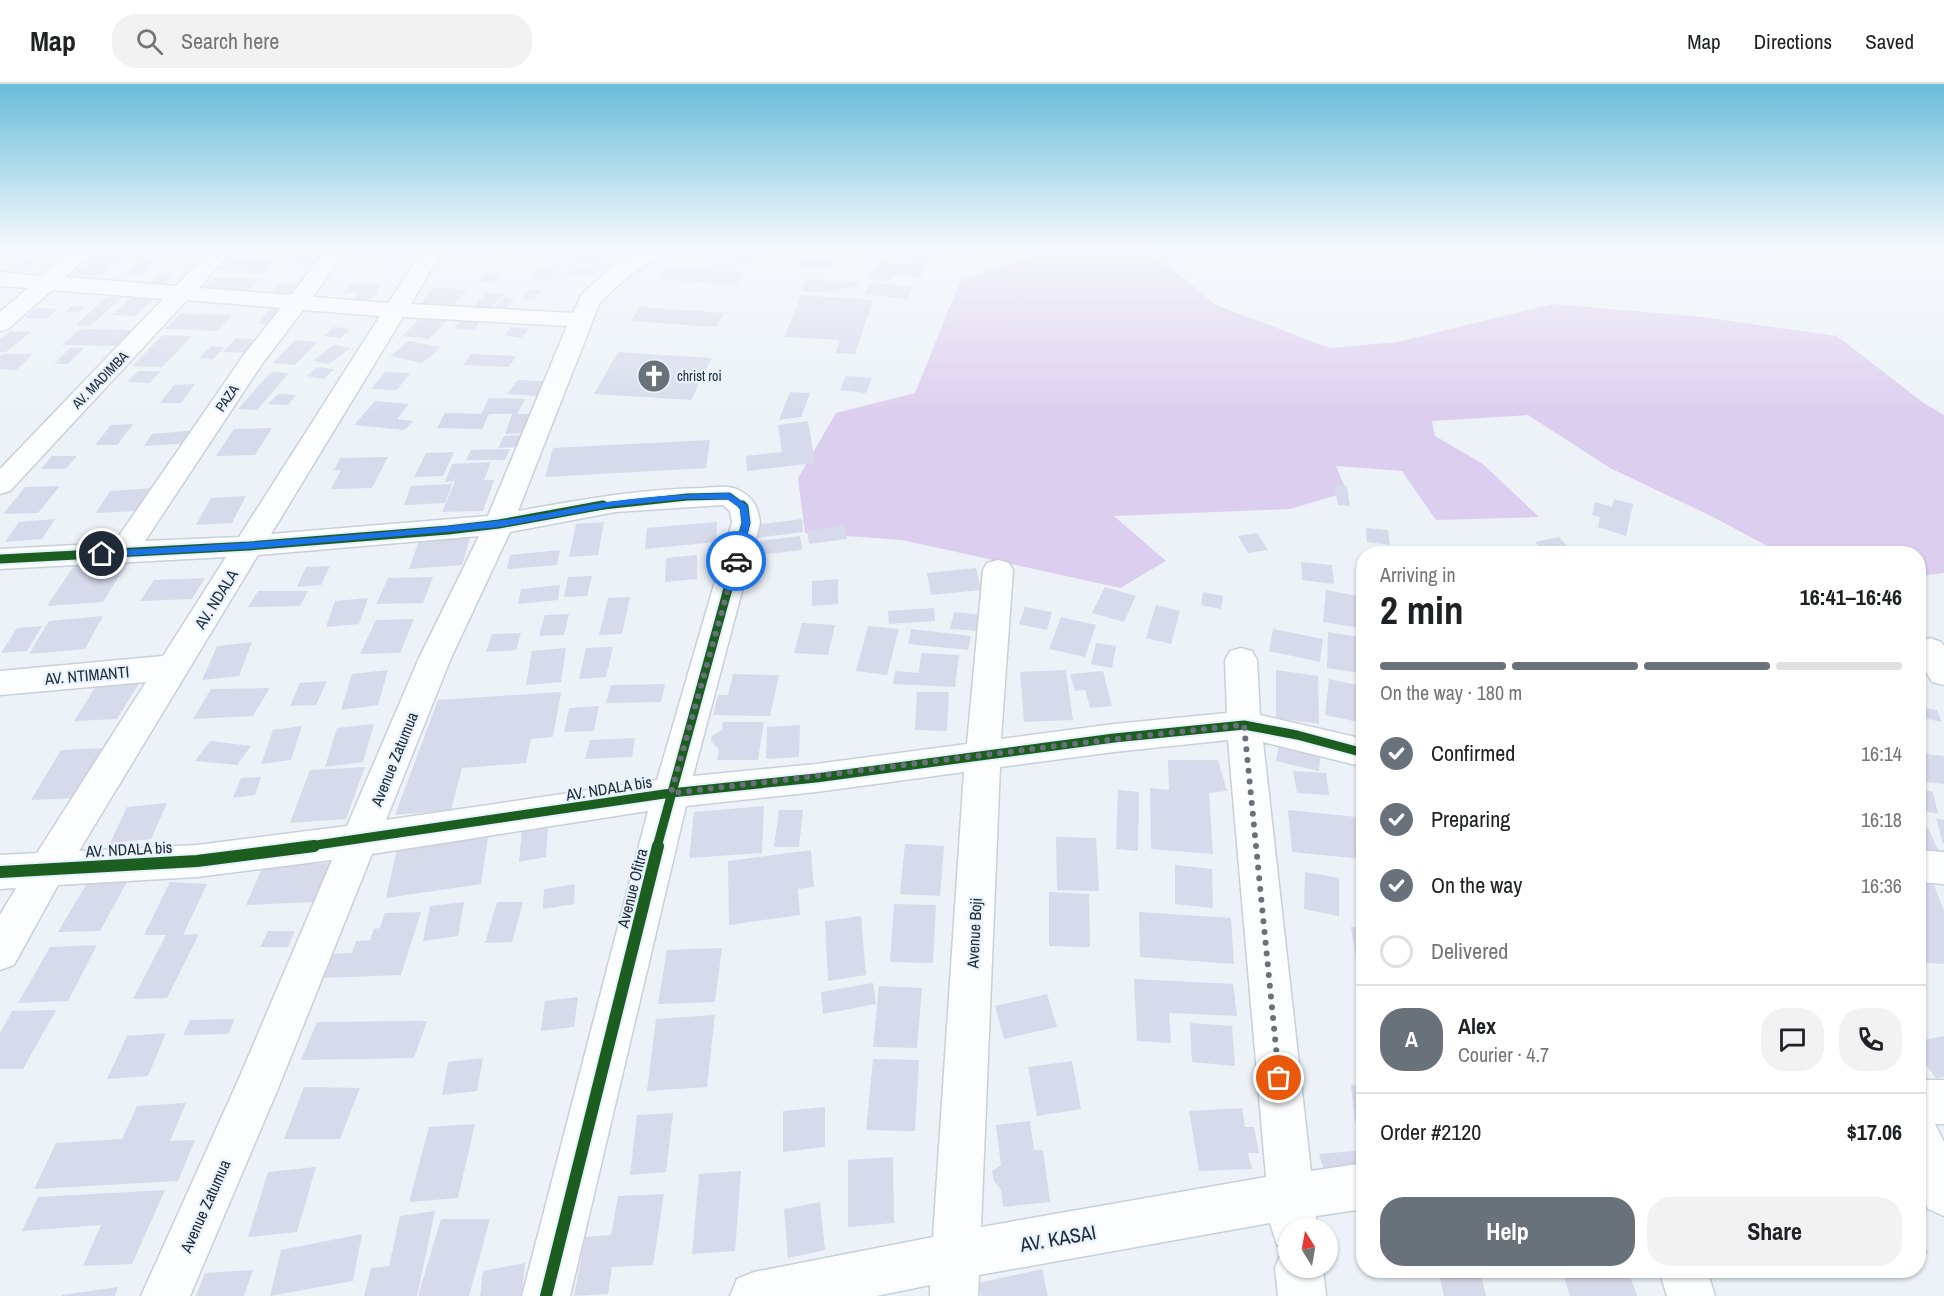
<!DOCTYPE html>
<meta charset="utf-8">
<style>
:root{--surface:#fff;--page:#f2f2f2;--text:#202124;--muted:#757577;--line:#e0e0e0;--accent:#69717b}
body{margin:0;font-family:"Archivo Narrow",sans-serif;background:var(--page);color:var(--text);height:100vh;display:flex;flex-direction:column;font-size:22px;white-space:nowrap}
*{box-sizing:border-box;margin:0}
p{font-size:20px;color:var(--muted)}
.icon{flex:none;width:33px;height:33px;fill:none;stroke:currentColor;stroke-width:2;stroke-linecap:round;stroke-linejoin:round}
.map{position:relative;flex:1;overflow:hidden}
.details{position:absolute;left:1356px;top:462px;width:570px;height:732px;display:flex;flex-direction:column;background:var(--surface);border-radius:24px;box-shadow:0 2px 4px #0004}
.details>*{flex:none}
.needle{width:39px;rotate:349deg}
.buttons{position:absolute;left:1278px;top:1134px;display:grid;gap:12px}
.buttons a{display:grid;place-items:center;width:60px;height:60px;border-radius:50%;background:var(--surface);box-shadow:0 2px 4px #0004;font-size:30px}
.pin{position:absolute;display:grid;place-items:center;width:51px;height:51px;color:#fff;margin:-26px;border:3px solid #fff;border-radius:50%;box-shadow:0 2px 6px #0007}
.courier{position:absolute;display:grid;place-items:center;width:60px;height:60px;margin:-30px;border:4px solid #1a73e8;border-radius:50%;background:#fff;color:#222;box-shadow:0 2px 8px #0007}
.head em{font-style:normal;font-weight:700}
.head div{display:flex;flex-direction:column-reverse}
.head{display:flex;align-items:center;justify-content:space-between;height:102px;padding:0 24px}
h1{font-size:39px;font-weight:700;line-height:45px}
.bar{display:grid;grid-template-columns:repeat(4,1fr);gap:9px 6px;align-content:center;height:72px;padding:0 24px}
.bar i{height:8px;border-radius:4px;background:var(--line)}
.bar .on{background:var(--accent)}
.bar p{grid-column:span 4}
.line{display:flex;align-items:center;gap:15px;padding:0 24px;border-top:2px solid var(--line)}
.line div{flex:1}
.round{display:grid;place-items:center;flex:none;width:63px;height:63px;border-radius:24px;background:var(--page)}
ol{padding:0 24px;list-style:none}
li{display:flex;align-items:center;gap:18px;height:66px}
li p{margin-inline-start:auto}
li .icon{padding:6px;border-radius:50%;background:var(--accent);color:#fff;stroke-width:4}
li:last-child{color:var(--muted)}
li i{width:33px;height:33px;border:3px solid var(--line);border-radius:50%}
.primary-button{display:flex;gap:12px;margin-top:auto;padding:12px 24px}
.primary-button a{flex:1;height:69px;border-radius:24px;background:var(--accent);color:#fff;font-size:24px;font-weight:700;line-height:69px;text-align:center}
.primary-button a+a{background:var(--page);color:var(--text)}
header{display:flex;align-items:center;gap:36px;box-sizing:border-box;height:84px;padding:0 30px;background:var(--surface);border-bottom:2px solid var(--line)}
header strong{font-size:28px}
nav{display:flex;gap:33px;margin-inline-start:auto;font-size:21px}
.search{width:420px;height:54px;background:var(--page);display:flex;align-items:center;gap:15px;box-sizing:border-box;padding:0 21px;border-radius:24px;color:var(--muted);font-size:22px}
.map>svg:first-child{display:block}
.green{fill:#dcceee}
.building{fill:#d7daeb}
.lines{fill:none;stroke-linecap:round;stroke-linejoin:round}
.street-casing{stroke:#c8d0d8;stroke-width:3}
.street{fill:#fcfdfe;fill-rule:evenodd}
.cycleway-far2-casing{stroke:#e7f2fd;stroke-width:10}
.cycleway-far1-casing{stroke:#e7f2fd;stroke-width:13}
.cycleway-casing{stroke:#e7f2fd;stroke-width:16}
.cycleway-far2{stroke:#1b5e20;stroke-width:7}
.cycleway-far1{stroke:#1b5e20;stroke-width:9}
.cycleway{stroke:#1b5e20;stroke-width:12}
.route{fill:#1a73e8}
.done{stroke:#69717b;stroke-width:6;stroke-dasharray:0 10.8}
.labels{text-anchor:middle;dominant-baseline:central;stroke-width:4.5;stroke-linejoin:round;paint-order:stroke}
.far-poi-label{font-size:14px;fill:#222c37;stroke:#e7f2fd;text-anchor:start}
.far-street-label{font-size:14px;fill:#222c37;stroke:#e7f2fd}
.street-label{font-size:16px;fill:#222c37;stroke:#e7f2fd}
.near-street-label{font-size:20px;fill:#222c37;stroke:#e7f2fd}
</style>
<header>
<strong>Map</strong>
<div class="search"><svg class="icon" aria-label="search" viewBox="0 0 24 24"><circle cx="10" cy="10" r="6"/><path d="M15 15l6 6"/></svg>Search here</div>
<nav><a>Map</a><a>Directions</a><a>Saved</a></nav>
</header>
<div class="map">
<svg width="1944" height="1212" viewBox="0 0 1944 1212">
<rect width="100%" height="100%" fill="#ecf2f8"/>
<path class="green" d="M1054,164H1146L1216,221L1330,264L1397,258L1553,220L1703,233L1837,252L1925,320L1944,331V489L1919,492L1918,470L1781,469L1709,431L1610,384L1528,331L1432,337L1435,352L1483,380L1539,433L1436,436L1402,387L1336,382L1347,408L1290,425L1114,432L1166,477L1120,504L902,456L805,449L798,394L836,329L915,309L960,197Z"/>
<path class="building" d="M18,164H40L26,172L9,169Z
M357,164H381L371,174L348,173Z
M388,164H411L404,175L380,176Z
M459,164H488L485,171L455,172Z
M624,164H641L632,172L618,169Z
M720,164H757L744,171L754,175L743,181L714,167Z
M863,164H914L933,167L924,178L859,167Z
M968,164H980L985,166L972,175L959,170Z
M581,169L602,170L596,178L576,177Z
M305,171L326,172L317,181L296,180Z
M93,173H121L101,191H73Z
M228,174L277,177L263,189L213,186Z
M800,174L833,177L829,185L796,182Z
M155,176L141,192L125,193L139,177Z
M878,176L926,181L920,194L893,191L889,197L869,195Z
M24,177L38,178L25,187L11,185Z
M573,180L602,182L591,193L563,190Z
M666,182L743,188L736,201L658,195Z
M538,184L557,186L549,196L530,195Z
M485,189L502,190L495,198L479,197Z
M159,190H174L161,202H146Z
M214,193L260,195L247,208L200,206Z
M807,195L858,198L856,205L840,204L838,209L802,207Z
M871,198L913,203L907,215L865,210Z
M279,200L301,201L293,211L270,210Z
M382,200L372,215L353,216L357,209H343L349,201Z
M432,204L467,205L451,226L418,223Z
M531,205L542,206L533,216L523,214Z
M485,209H505L488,228L471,227Z
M801,211L873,216L855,270L836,269L840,256L784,253Z
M133,212L156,214L135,232L111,231Z
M107,213L122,214L90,242L75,241Z
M504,213L515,214L502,229L491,228Z
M71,222H84L78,228H65Z
M640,223L724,229L716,243L631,237Z
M36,224L57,225L46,235L25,234Z
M270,225H284L272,240H258Z
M180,230L232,231L217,247L164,245Z
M422,232L449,234L429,255L402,252Z
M461,236L480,238L474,246L454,244Z
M334,243L350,245L341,254L324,252Z
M512,243L529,245L521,254L504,251Z
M80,245L133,246L116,262L62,261Z
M10,247L31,248L6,268H0V255Z
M163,251L192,252L162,283L132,282Z
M236,254L263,256L250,269L223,268Z
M295,256L317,258L295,281L273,279Z
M409,257L441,263L422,279L390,272Z
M334,261L350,264L329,280L313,277Z
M211,262L225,263L213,275L199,274Z
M70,264H84L68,280H54Z
M618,268L712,274L691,316L594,310Z
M3,270H33L16,286L0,285V272Z
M471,270L516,272L509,283L463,281Z
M317,283L334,285L324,295L307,292Z
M138,287H161L150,299L127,298Z
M271,288L289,289L257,326L238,325Z
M385,288L410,289L397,306L371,305Z
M846,292L872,294L866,309L840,306Z
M518,296L546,297L536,312L507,310Z
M195,300L181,319H160L174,301Z
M790,308L810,309L801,333L779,336Z
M278,310L296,311L288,321L268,320Z
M489,314L525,315L517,330H534L526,349L505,350L512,330H489L482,345L437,344L445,329L481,330Z
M375,317L409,320L397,335L413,337L405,346L354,341Z
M808,337L815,379L747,387L746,372L782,368L778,341Z
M133,340L117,361H95L111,341Z
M272,344L255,371L216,372L234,345Z
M199,346L192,359L144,362L152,350Z
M525,351L520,363L498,364L504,352Z
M710,356L706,384L545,393L553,364Z
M510,365L505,376H466L471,366Z
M454,368L443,392L414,393L426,369Z
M52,372H77L66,385H41Z
M388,373L372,404L331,405L341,386H334L340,374Z
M491,378L484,396H494L483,427L442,428L455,397L445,398L452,380Z
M452,400L445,419L404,421L411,402Z
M1334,401L1347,402L1350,422L1338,421Z
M60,402L38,429L3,430L25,403Z
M154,404L140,427L96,429L110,407Z
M246,412L232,439L196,441L211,414Z
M1614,415L1633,420L1626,452L1598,443L1600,433L1592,431L1595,418L1612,423Z
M55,435L42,455L5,458L19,438Z
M802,435L803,448L755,454L753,441Z
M604,438L598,471L569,473L576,440Z
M717,438L716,458L645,465L647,444Z
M844,441L847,455L809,460L807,447Z
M1366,444L1388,446L1390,461L1367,458Z
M1257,449L1268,466L1248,469L1238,452Z
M471,451L462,481L409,485L420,454Z
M800,452L802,466L752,472L751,458Z
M1559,453L1575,470H1546L1535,458Z
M1643,463L1666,467V470H1644Z
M560,466L557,481L507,485L510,471Z
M697,471V495L665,498L666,474Z
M1301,478L1332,481L1334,500L1302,496Z
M127,479L103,518L47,522L74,482Z
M330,482L321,501L297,503L306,483Z
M976,484L981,506L931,511L927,489Z
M592,492L587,512L564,513L568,493Z
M433,493L423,519L376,520L388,494Z
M205,494L192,515L140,517L154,496Z
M838,495V520L812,522V497Z
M560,501L558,516L518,520L521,505Z
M1105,503L1136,512L1124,538L1092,529Z
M1326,506L1362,513L1361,544L1323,538Z
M258,507H308L300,522L248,523Z
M1203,508L1223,512L1221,525L1201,521Z
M630,513L622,550L599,551L608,514Z
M368,514L359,540L326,543L335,517Z
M1156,521L1180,527L1171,560L1146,554Z
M1025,523L1052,528L1047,546L1019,540Z
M934,524L935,537L889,540L888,527Z
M954,528L981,531L978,547L950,545Z
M569,530L564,551L539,552L545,531Z
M103,532L85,565L29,570L49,537Z
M1061,533L1096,541L1085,573L1049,565Z
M414,535L400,569L360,570L376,536Z
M802,539L835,541L828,571L794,569Z
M42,542L27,567L1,569L17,544Z
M868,542L899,545L887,591L856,587Z
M911,545L971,552L968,566L908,560Z
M1273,545L1323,555L1320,578L1269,567Z
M1328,548L1359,553V589L1327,584Z
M521,549L516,566L486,568L492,550Z
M252,558L239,592L202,596L217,562Z
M1096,559L1116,562L1112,584L1091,580Z
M613,563L606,593L579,595L586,564Z
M566,564L561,598L526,601L532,567Z
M921,569L959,571L955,603L893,600L895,587L919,589Z
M388,586L378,621L341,626L352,590Z
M1066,586L1073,636L1024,638L1020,588Z
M1276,586L1318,592L1319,640L1276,634Z
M1103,587L1112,622L1090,624L1085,606L1075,607L1070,590Z
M733,590L779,591L770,632L713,631L718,611H728Z
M1329,595L1361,602L1358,638L1325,631Z
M327,597L316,621L290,622L300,599Z
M140,598L117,635L74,637L98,599Z
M665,600L661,618L606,619L611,601Z
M270,604L253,632L193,635L211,605Z
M561,608L553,653L531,655L526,679L462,684L451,726L395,731L438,616Z
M917,608H949L947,647L915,646Z
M599,622L594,647L564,648L569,624Z
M1918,623L1937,626L1942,638L1923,634Z
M723,638H764L758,676H717L719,666L711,657L712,652L722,646Z
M374,640L363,678L325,683L337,644Z
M800,641L799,673L766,675L767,643Z
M302,642L291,676L261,680L273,646Z
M635,654L632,673L585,675L590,656Z
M210,657L251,662L237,681L195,677Z
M1279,660L1321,669L1319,687L1276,677Z
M106,664L77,714L31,716L61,666Z
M1918,669L1944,672V700L1918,697Z
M1168,676H1218L1227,707L1209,709L1213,770L1151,765L1150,704L1169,706Z
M365,683L346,735L290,739L310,686Z
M1293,687L1326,689L1329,711L1297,709Z
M261,693L255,711L233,714L241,694Z
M1918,704L1933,708L1938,730L1918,725Z
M1118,706L1139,708L1138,767L1116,765Z
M167,719L151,755L110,759L127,723Z
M764,722L762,769L689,774L694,728Z
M779,726H803L799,763H774Z
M1288,726L1357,733L1362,775L1292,768Z
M1936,734L1944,736V760H1943Z
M548,742L546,773L519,778L522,746Z
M1918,742L1928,744L1943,776L1918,772Z
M488,752L481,800L386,814L397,765Z
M1056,753L1096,754L1099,807L1057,806Z
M905,760L944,762L940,812L900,810Z
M811,766L814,803L798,805L800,831L729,841L728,777Z
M329,779L314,818L246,821L263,782Z
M1175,781L1212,785L1213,824L1175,820Z
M1305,788L1339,794V832L1304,825Z
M127,798L100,847L58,848L87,799Z
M170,798L207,800L183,851L199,850L167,914L133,915L166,851H144Z
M1918,799L1934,801L1944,827V880L1918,878Z
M575,800L574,820L543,825L544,805Z
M1049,808L1089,810L1090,863L1049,862Z
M464,818L458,852L423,857L430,822Z
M497,818H523L512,858L485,859Z
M894,820L936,821L933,879L890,878Z
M421,828L401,891L320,894L329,870L352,869L356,857L370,856L374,845L380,844L385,829Z
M1139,828L1231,834L1234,880L1140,873Z
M861,832L866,891L828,897L825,837Z
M1351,843L1364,844V877H1356Z
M268,847H295L288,863H260Z
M97,861L68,917L18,919L50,863Z
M722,864L715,918L658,920L667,866Z
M1134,895L1233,900L1237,932L1169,929L1171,959L1137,957Z
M873,899L876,920L823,930L821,908Z
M879,902L922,904L917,964L873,963Z
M1047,910L1057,943L1004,955L995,922Z
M578,913L574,943L541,947L545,917Z
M56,926L23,985H0V949L12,927Z
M715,931L707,1003L647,1007L656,935Z
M235,935L228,950L183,951L190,936Z
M427,937L414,974L301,976L317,938Z
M1190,939L1232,942L1235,982L1192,978Z
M166,949L148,992L107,995L127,952Z
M1944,952V993L1936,994L1918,971V957Z
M483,974L477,1007L442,1011L448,978Z
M873,975L919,976L915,1047L866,1046Z
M1072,977L1081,1025L1037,1032L1028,983Z
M1351,1001L1364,1003V1040L1355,1039Z
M304,1003L360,1004L340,1055H284Z
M186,1019L170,1057L195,1056L178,1097L34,1105L56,1059L122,1055L137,1022Z
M825,1023V1063L783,1068V1027Z
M1242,1024L1245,1043H1254L1259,1069H1248L1252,1085L1199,1087L1189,1027Z
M673,1029L666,1088L630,1091L637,1031Z
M1030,1037L1034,1066H1043L1050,1118L1003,1123L1001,1106L994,1097L992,1087L1001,1081L996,1041Z
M475,1040L458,1114L409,1118L429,1043Z
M1364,1066V1089L1326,1093L1319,1070Z
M893,1073L894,1139L848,1143V1076Z
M316,1083L297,1148L248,1153L268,1088Z
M741,1087L735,1167L692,1170L699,1090Z
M165,1106L132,1180L83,1182L101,1141L22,1147L38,1113Z
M664,1110L653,1181L612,1183L608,1210L574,1212L585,1153L611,1151L618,1112Z
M820,1118L825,1166L788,1174L784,1125Z
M435,1127L417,1212H364L371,1184L389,1182L400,1132Z
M441,1135H490L469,1212H418Z
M362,1150L353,1197L270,1212L281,1166Z
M1918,1150L1929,1170H1918Z
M525,1179L522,1212H480L483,1187Z
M1042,1185L1048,1212H981L978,1199Z
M253,1186L244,1212H196L205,1189Z
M1438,1186H1480L1486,1212H1444Z
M1562,1186H1628L1637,1212H1570Z
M118,1203L115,1212H62V1211Z"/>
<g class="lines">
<defs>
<path id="street" d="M74,164H97L66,193L176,202L212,164H234L199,204L291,211L327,164H348L313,213L388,219L424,164H444L411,220L573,229L582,210L615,180L643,164H667L665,169L631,190L600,218L518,427C580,416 640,405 703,404C714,403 729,401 739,406C754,414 758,423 760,439L693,692L816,680L967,660L983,486L987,479L998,476L1009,479L1013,486L1001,655L1114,640L1227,629L1225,576L1230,567L1241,564L1252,567L1257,576L1260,631L1364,655V683L1263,658L1311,1087L1364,1079V1125L1316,1132L1317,1144H1288V1184H1323L1326,1212H1278L1275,1184L1282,1167L1287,1165L1277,1161L1270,1139L979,1191L978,1212H930V1201L876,1212H730L737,1195L754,1188L933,1153L964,688L816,708L686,722L570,1212H522L648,727L372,770L277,1007L190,1212H141L240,992L332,776L197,793L58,801L14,881L0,886V831L16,804L0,805V771L37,769L146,598L0,611V587L163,572L226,473L0,485V465L114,459L243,272L281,224L187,216L10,407L0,410V385L163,215L52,206L8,245L0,247V228L28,204L0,202V188L42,192ZM303,226L380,232L239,453L145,457L262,280ZM403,233L567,242L488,432L271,450ZM723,421L730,427L732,439L657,696L386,736L451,574L510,448L615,428ZM479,452L419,574L347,742L197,761L79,767L258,471ZM1228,656L1266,1093L981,1143L1000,683L1114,668Z
M1930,554L1941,558L1944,562V601L1932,598L1918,574L1919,558Z
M1918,766L1944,768V800L1918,798Z
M1918,996H1944V1040H1935L1944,1058V1132L1928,1125L1918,1105Z
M1659,1186H1707L1715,1212H1667Z"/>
</defs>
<use href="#street" class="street-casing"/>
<use href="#street" class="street"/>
<defs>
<path id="cycleway-far2" d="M594,423L687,413L729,412L744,423"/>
<path id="cycleway-far1" d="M0,475L249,462L448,446L499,440L603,421
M303,763L671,709L816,694L1114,654L1244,641L1297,651L1364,669
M657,763L746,439L744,423L742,421"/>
<path id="cycleway" d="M0,788L197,777L314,762
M546,1212L658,762"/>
</defs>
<use href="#cycleway-far2" class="cycleway-far2-casing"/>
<use href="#cycleway-far1" class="cycleway-far1-casing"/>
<use href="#cycleway" class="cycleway-casing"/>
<use href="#cycleway-far2" class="cycleway-far2"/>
<use href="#cycleway-far1" class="cycleway-far1"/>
<use href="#cycleway" class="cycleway"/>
</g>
<linearGradient id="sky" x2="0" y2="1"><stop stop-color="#69bdda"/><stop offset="0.49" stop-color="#f6f9fc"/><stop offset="1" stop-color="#f6f9fc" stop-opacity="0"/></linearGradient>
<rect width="1944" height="333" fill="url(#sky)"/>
<path class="route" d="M729,409L747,421L750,439L741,477L736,480L732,477L742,439L740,424L727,415H687L615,422L500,443L448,448L249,465L102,473L98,470L102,467C233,460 364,452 495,437C536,433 575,422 616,417C653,412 691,410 729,409Z"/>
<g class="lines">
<path class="done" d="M736,477L671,709C863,688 1053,660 1244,641L1279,994"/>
</g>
<defs>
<symbol id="church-disc" viewBox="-11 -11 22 22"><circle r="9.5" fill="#69717b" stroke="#e7f2fd"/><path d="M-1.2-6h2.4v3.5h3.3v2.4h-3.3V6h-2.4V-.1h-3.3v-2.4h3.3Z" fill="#fff"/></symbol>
</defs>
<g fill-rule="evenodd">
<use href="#church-disc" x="635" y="273" width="38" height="38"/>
</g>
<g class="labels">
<g class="far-poi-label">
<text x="677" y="292">christ roi</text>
</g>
<g class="far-street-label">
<text transform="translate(100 296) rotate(-46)">AV. MADIMBA</text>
<text transform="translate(227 314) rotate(-55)">PAZA</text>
</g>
<g class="street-label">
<text transform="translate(216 515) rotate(-58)">AV. NDALA</text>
<text transform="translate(87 591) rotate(-5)">AV. NTIMANTI</text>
<text transform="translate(394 675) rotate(-68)">Avenue Zatumua</text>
<text transform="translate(609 704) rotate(-9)">AV. NDALA bis</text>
<text transform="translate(129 765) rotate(-3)">AV. NDALA bis</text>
<text transform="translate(632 804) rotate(-76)">Avenue Ofitra</text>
<text transform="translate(974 849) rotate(-87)">Avenue Boji</text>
<text transform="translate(205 1122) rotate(-66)">Avenue Zatumua</text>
</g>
<g class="near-street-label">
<text transform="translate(1058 1154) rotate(-10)">AV. KASAI</text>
</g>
</g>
</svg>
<div class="buttons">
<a><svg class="needle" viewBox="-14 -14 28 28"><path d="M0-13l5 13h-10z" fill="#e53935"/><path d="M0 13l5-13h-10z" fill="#757577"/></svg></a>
</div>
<div class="pin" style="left:1279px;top:994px;background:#ea580c"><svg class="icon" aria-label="bag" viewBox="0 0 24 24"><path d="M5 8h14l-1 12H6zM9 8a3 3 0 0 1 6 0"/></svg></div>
<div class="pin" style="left:102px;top:470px;background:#1f2937"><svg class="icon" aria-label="home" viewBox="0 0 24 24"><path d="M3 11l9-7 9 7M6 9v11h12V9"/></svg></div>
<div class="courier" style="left:736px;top:477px"><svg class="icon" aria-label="car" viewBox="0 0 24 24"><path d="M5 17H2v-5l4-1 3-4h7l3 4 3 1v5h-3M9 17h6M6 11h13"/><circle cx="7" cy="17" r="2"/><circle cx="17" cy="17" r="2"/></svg></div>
<section class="details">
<div class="head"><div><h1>2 min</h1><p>Arriving in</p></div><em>16:41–16:46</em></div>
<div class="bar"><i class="on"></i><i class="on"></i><i class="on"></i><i></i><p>On the way · 180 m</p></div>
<ol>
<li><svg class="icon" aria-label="check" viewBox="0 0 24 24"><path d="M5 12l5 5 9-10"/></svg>Confirmed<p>16:14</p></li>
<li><svg class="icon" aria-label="check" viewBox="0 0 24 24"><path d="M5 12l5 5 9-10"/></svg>Preparing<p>16:18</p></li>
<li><svg class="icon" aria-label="check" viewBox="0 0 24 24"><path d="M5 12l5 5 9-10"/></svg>On the way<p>16:36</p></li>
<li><i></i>Delivered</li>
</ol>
<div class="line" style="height:108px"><b class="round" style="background:var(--accent);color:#fff">A</b><div><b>Alex</b><p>Courier · 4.7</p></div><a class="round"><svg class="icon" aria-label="chat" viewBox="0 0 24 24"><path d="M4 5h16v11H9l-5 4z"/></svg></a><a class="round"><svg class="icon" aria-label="phone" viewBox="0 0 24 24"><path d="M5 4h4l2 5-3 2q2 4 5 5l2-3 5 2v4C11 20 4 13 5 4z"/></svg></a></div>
<div class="line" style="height:78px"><div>Order #2120</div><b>$17.06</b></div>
<div class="primary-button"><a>Help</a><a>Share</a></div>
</section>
</div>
